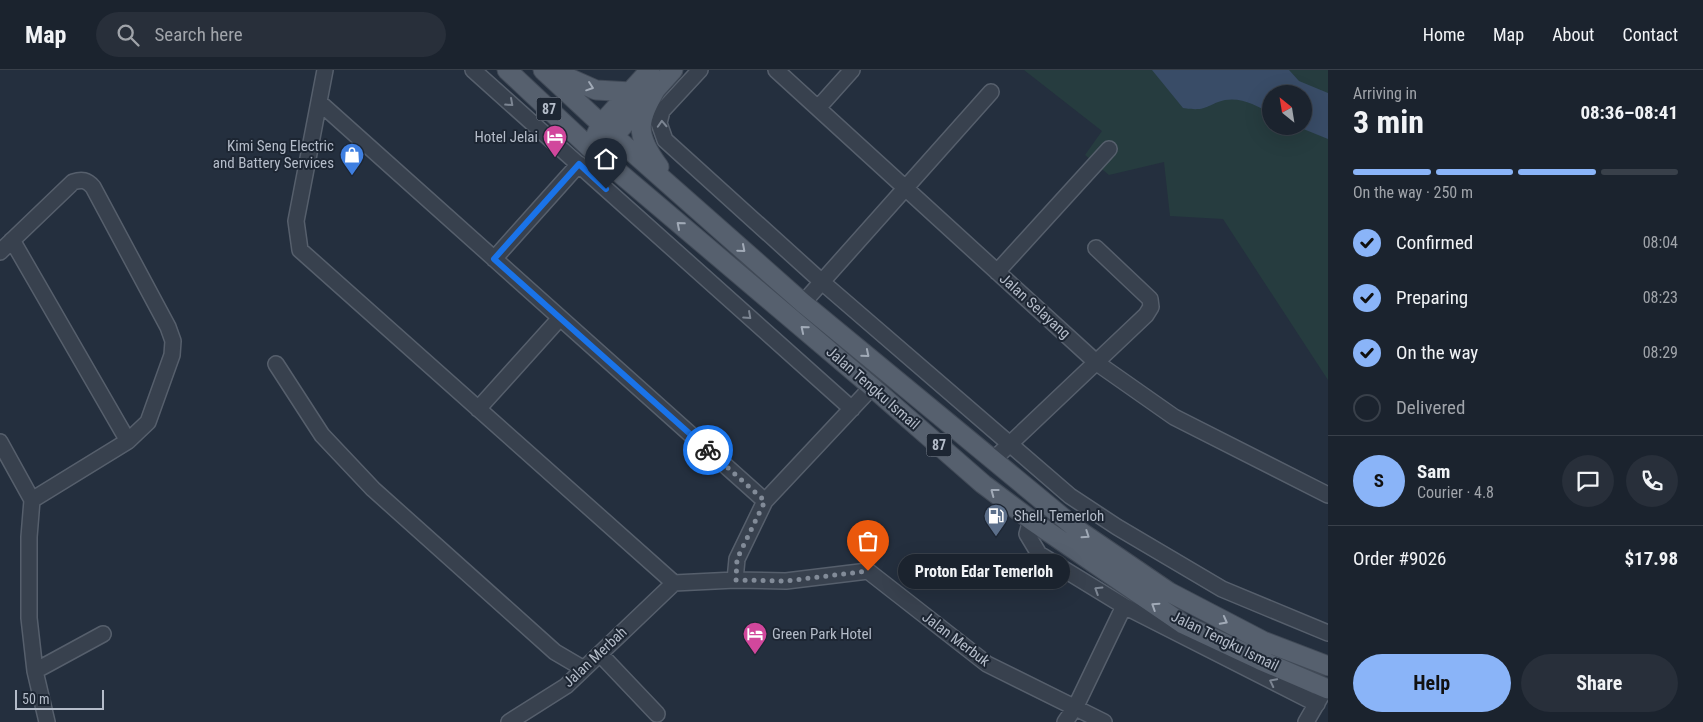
<!DOCTYPE html>
<meta charset="utf-8">
<style>
:root{--surface:#1b232e;--page:#282f3a;--text:#f1f3f6;--muted:#a0a4aa;--line:#39404a;--accent:#8ab4f8}
body{margin:0;font-family:"Roboto Condensed",sans-serif;background:var(--page);color:var(--text);height:100vh;display:flex;flex-direction:column;font-size:19px;white-space:nowrap}
*{box-sizing:border-box;margin:0}
p{font-size:16px;color:var(--muted)}
.icon{flex:none;width:28px;height:28px;fill:none;stroke:currentColor;stroke-width:2;stroke-linecap:round;stroke-linejoin:round}
.map{position:relative;flex:1;overflow:hidden}
.drawer{display:flex;flex-direction:column;background:var(--surface);width:375px}
.drawer>*{flex:none}
.needle{width:32px;rotate:330deg}
.controls{position:absolute;left:1262px;top:15px;display:grid;gap:10px}
.controls a{display:grid;place-items:center;width:50px;height:50px;border-radius:50%;background:var(--surface);box-shadow:0 5px 20px #0002,0 0 0 1px var(--line);font-size:25px}
.scale{position:absolute;left:15px;bottom:12px;width:89px;box-sizing:border-box;padding-left:5px;border:2px solid #b4bcc9;border-top:0;font-size:14px;line-height:18px;white-space:nowrap;color:#b4bcc9;-webkit-text-stroke:4px #1d2633;paint-order:stroke}
.pin{position:absolute;display:grid;place-items:center;width:42px;height:42px;color:#fff;margin:-51px -21px;border-radius:50% 50% 50% 0;rotate:-45deg;box-shadow:0 0 5px #0007}
.pin .icon{rotate:45deg}
.courier{position:absolute;display:grid;place-items:center;width:50px;height:50px;margin:-25px;border:4px solid #1a73e8;border-radius:50%;background:#fff;color:#222;box-shadow:0 1px 6px #0007}
.bubble{position:absolute;height:35px;border-radius:18px;background:var(--surface);box-shadow:0 5px 20px #0002,0 0 0 1px var(--line);font-size:16px;font-weight:700;line-height:35px;text-align:center}
.summary em{font-style:normal;font-weight:700}
.summary div{display:flex;flex-direction:column-reverse}
.summary{display:flex;align-items:center;justify-content:space-between;height:85px;padding:0 25px}
h1{font-size:32px;font-weight:700;line-height:38px}
.bar{display:grid;grid-template-columns:repeat(4,1fr);gap:8px 5px;align-content:center;height:60px;padding:0 25px}
.bar i{height:6px;border-radius:4px;background:var(--line)}
.bar .current{background:var(--accent)}
.bar p{grid-column:span 4}
.line{display:flex;align-items:center;gap:12px;padding:0 25px;border-top:1px solid var(--line)}
.line div{flex:1}
.round{display:grid;place-items:center;flex:none;width:52px;height:52px;border-radius:26px;background:var(--page)}
ol{padding:0 25px;list-style:none}
li{display:flex;align-items:center;gap:15px;height:55px}
li p{margin-inline-start:auto}
li .icon{padding:5px;border-radius:50%;background:var(--accent);color:#111;stroke-width:4}
li:last-child{color:var(--muted)}
li i{width:28px;height:28px;border:2px solid var(--line);border-radius:50%}
.cta{display:flex;gap:10px;margin-top:auto;padding:10px 25px}
.cta a{flex:1;height:58px;border-radius:30px;background:var(--accent);color:#111;font-size:20px;font-weight:700;line-height:58px;text-align:center}
.cta a+a{background:var(--page);color:var(--text)}
header{display:flex;align-items:center;gap:30px;box-sizing:border-box;height:70px;padding:0 25px;background:var(--surface);border-bottom:1px solid var(--line)}
header strong{font-size:24px}
nav{display:flex;gap:28px;margin-inline-start:auto;font-size:18px}
.search{width:350px;height:45px;background:var(--page);display:flex;align-items:center;gap:12px;box-sizing:border-box;padding:0 18px;border-radius:28px;color:var(--muted);font-size:19px}
main{display:flex;flex:1;min-height:0}
.map>svg:first-child{display:block}
.green{fill:#263c3f;fill-rule:evenodd}
.water{fill:#394c67}
.lines{fill:none;stroke-linecap:round;stroke-linejoin:round}
.minor-casing{stroke:#565f6c;stroke-width:18}
.major-casing{stroke:#414a57;stroke-width:21}
.minor{stroke:#38414e;stroke-width:15}
.major{stroke:#56606e;stroke-width:19}
.oneway{stroke:#a1aab7}
.oneway2{stroke:#7c8592}
.done{stroke:#828b98;stroke-width:5;stroke-dasharray:0 9}
.route{stroke:#1a73e8;stroke-width:6}
.labels{text-anchor:middle;dominant-baseline:central;stroke-width:4;stroke-linejoin:round;paint-order:stroke}
.shield{fill:#1d2633;stroke:#878f9c;stroke-width:1}
.shield-label{font-size:14px;font-weight:bold;fill:#b4bcc9}
.poi-label{font-size:15px;fill:#b4bcc9;stroke:#1d2633;text-anchor:end}
.street-label{font-size:15px;fill:#b4bcc9;stroke:#1d2633}
</style>
<header>
<strong>Map</strong>
<div class="search"><svg class="icon" aria-label="search" viewBox="0 0 24 24"><circle cx="10" cy="10" r="6"/><path d="M15 15l6 6"/></svg>Search here</div>
<nav><a>Home</a><a>Map</a><a>About</a><a>Contact</a></nav>
</header>
<main>
<div class="map">
<svg width="1328" height="652" viewBox="0 0 1328 652">
<rect width="100%" height="100%" fill="#242f3e"/>
<path class="green" d="M1024,0H1328V310L1223,149L1170,146L1164,92L1109,105L1085,85L1102,61ZM1271,24H1304V56H1271Z"/>
<path class="water" d="M1152,0H1289L1299,11L1328,23V69L1296,56H1304V24H1271V43C1257,36 1242,27 1225,30C1205,35 1208,42 1183,38Z"/>
<g class="lines">
<defs>
<path id="minor" d="M325,0L296,151L300,180L674,513L735,510L786,511L868,501L987,594L1104,652
M473,0L852,339
M700,0L662,41L659,53L665,70L822,212L1070,426L1117,457L1222,519L1328,563
M776,0L1097,293L1174,347L1328,425
M319,32L765,431
M818,38L852,0
M12,170L128,371
M0,182L73,112C82,109 87,110 93,117L168,257L173,271L172,285L148,352L128,371L32,430
M494,189L579,94
M997,202L1109,79
M803,233L991,22
M276,294L322,365L373,419L555,582L584,599
M478,339L560,248
M0,372L32,430L29,467V548L35,601L47,652
M993,390L1146,245L1151,237L1150,229L1096,178
M1031,450L1027,464L1039,484L1124,536L1317,634
M735,510L737,489L765,431L872,317
M600,584L657,644
M35,601L103,564
M509,652L566,616L674,513
M1065,652L1076,636L1124,536
M1306,652L1321,626"/>
<path id="major" d="M507,0L590,78L872,317L983,414L1031,450L1183,554L1260,590L1328,619
M543,0L614,66L803,233L1078,460L1169,522L1263,571L1328,596
M553,1L596,20L631,22
M658,15C638,51 633,62 659,97
M596,65L601,54L650,0
M603,71L614,66L673,0"/>
</defs>
<use href="#minor" class="minor-casing"/>
<use href="#major" class="major-casing"/>
<use href="#minor" class="minor"/>
<use href="#major" class="major"/>
</g>
<defs><path id="oneway-chevron" d="M-2-3.5L2.5 0L-2 3.5" fill="none" stroke-width="1.6" stroke-linecap="round" stroke-linejoin="round" transform="scale(1.25)"/></defs>
<g class="oneway">
<use href="#oneway-chevron" transform="translate(590 17) rotate(19)"/>
<use href="#oneway-chevron" transform="translate(680 155) rotate(-139)"/>
<use href="#oneway-chevron" transform="translate(742 179) rotate(41)"/>
<use href="#oneway-chevron" transform="translate(804 259) rotate(-140)"/>
<use href="#oneway-chevron" transform="translate(866 284) rotate(40)"/>
<use href="#oneway-chevron" transform="translate(994 422) rotate(-143)"/>
<use href="#oneway-chevron" transform="translate(1086 465) rotate(34)"/>
<use href="#oneway-chevron" transform="translate(1155 536) rotate(-147)"/>
<use href="#oneway-chevron" transform="translate(1224 551) rotate(28)"/>
</g>
<g class="oneway2">
<use href="#oneway-chevron" transform="translate(510 33) rotate(42)"/>
<use href="#oneway-chevron" transform="translate(662 54) rotate(-93)"/>
<use href="#oneway-chevron" transform="translate(748 246) rotate(42)"/>
<use href="#oneway-chevron" transform="translate(1098 520) rotate(-148)"/>
<use href="#oneway-chevron" transform="translate(1273 612) rotate(-153)"/>
</g>
<g class="lines">
<path class="done" d="M708,380L765,431L737,489L736,510L786,511L868,501"/>
<path class="route" d="M606,119L579,94L494,189L708,380"/>
</g>
<defs>
<symbol id="hotel-pin" viewBox="-11 -11 22 30"><path d="M0 17L-7.5 6A9.5 9.5 0 1 1 7.5 6Z" fill="#d1479c" stroke="#1d2633"/><path d="M-6-4.5h1.5V1H6V5H4.5V3h-9V5H-6ZM-4 0a1.8 1.8 0 1 1 3.6 0ZM.5 0V-2.5h3Q6-2.5 6 0Z" fill="#fff"/></symbol>
<symbol id="shop-pin" viewBox="-11 -11 22 30"><path d="M0 17L-7.5 6A9.5 9.5 0 1 1 7.5 6Z" fill="#3f7fe0" stroke="#1d2633"/><path d="M-5-2.5h2.3a2.7 3.5 0 0 1 5.4 0H5L5.5 6h-11ZM-1.5-2.5h3a1.5 2.3 0 0 0-3 0Z" fill="#fff"/></symbol>
<symbol id="fuel-pin" viewBox="-11 -11 22 30"><path d="M0 17L-7.5 6A9.5 9.5 0 1 1 7.5 6Z" fill="#5c6f8a" stroke="#1d2633"/><path d="M-5.5-6h7V0h2V4h1.3V-2.5L3-4.5l.8-.8L6-3V5H2.5V1h-1V6h-7ZM-4.2-4.7v3.2H.2V-4.7Z" fill="#fff"/></symbol>
</defs>
<g fill-rule="evenodd">
<use href="#hotel-pin" x="541" y="53" width="28" height="38"/>
<use href="#shop-pin" x="338" y="71" width="28" height="38"/>
<use href="#fuel-pin" x="982" y="432" width="28" height="38"/>
<use href="#hotel-pin" x="741" y="550" width="28" height="38"/>
</g>
<g class="labels">
<g class="shield">
<rect x="536.5" y="27.5" width="25" height="23" rx="4"/>
<rect x="926.5" y="363.5" width="25" height="23" rx="4"/>
</g>
<g class="shield-label">
<text x="549" y="39">87</text>
<text x="939" y="375">87</text>
</g>
<g class="poi-label">
<text x="538" y="67">Hotel Jelai</text>
<text x="334" y="76">Kimi Seng Electric<tspan x="334" dy="17">and Battery Services</tspan></text>
<text x="1014" y="446" text-anchor="start">Shell, Temerloh</text>
<text x="772" y="564" text-anchor="start">Green Park Hotel</text>
</g>
<g class="street-label">
<text transform="translate(1035 236) rotate(42)">Jalan Selayang</text>
<text transform="translate(873 318) rotate(41)">Jalan Tengku Ismail</text>
<text transform="translate(956 569) rotate(37)">Jalan Merbuk</text>
<text transform="translate(1225 571) rotate(26)">Jalan Tengku Ismail</text>
<text transform="translate(595 587) rotate(-43)">Jalan Merbah</text>
</g>
</g>
</svg>
<div class="controls">
<a><svg class="needle" viewBox="-14 -14 28 28"><path d="M0-13l5 13h-10z" fill="#e53935"/><path d="M0 13l5-13h-10z" fill="#a0a4aa"/></svg></a>
</div>
<div class="scale">50 m</div>
<div class="pin" style="left:868px;top:501px;background:#ea580c"><svg class="icon" aria-label="bag" viewBox="0 0 24 24"><path d="M5 8h14l-1 12H6zM9 8a3 3 0 0 1 6 0"/></svg></div>
<div class="pin" style="left:606px;top:119px;background:#1f2937"><svg class="icon" aria-label="home" viewBox="0 0 24 24"><path d="M3 11l9-7 9 7M6 9v11h12V9"/></svg></div>
<div class="courier" style="left:708px;top:380px"><svg class="icon" aria-label="bike" viewBox="0 0 24 24"><circle cx="6" cy="16" r="4"/><circle cx="18" cy="16" r="4"/><path d="M6 16l4-8h5l3 8M10 8l3 8H6M13 5h3"/></svg></div>
<div class="bubble" style="left:898px;top:484px;width:172px">Proton Edar Temerloh</div>
</div>
<section class="drawer">
<div class="summary"><div><h1>3 min</h1><p>Arriving in</p></div><em>08:36–08:41</em></div>
<div class="bar"><i class="current"></i><i class="current"></i><i class="current"></i><i></i><p>On the way · 250 m</p></div>
<ol>
<li><svg class="icon" aria-label="check" viewBox="0 0 24 24"><path d="M5 12l5 5 9-10"/></svg>Confirmed<p>08:04</p></li>
<li><svg class="icon" aria-label="check" viewBox="0 0 24 24"><path d="M5 12l5 5 9-10"/></svg>Preparing<p>08:23</p></li>
<li><svg class="icon" aria-label="check" viewBox="0 0 24 24"><path d="M5 12l5 5 9-10"/></svg>On the way<p>08:29</p></li>
<li><i></i>Delivered</li>
</ol>
<div class="line" style="height:90px"><b class="round" style="background:var(--accent);color:#111">S</b><div><b>Sam</b><p>Courier · 4.8</p></div><a class="round"><svg class="icon" aria-label="chat" viewBox="0 0 24 24"><path d="M4 5h16v11H9l-5 4z"/></svg></a><a class="round"><svg class="icon" aria-label="phone" viewBox="0 0 24 24"><path d="M5 4h4l2 5-3 2q2 4 5 5l2-3 5 2v4C11 20 4 13 5 4z"/></svg></a></div>
<div class="line" style="height:65px"><div>Order #9026</div><b>$17.98</b></div>
<div class="cta"><a>Help</a><a>Share</a></div>
</section>
</main>
